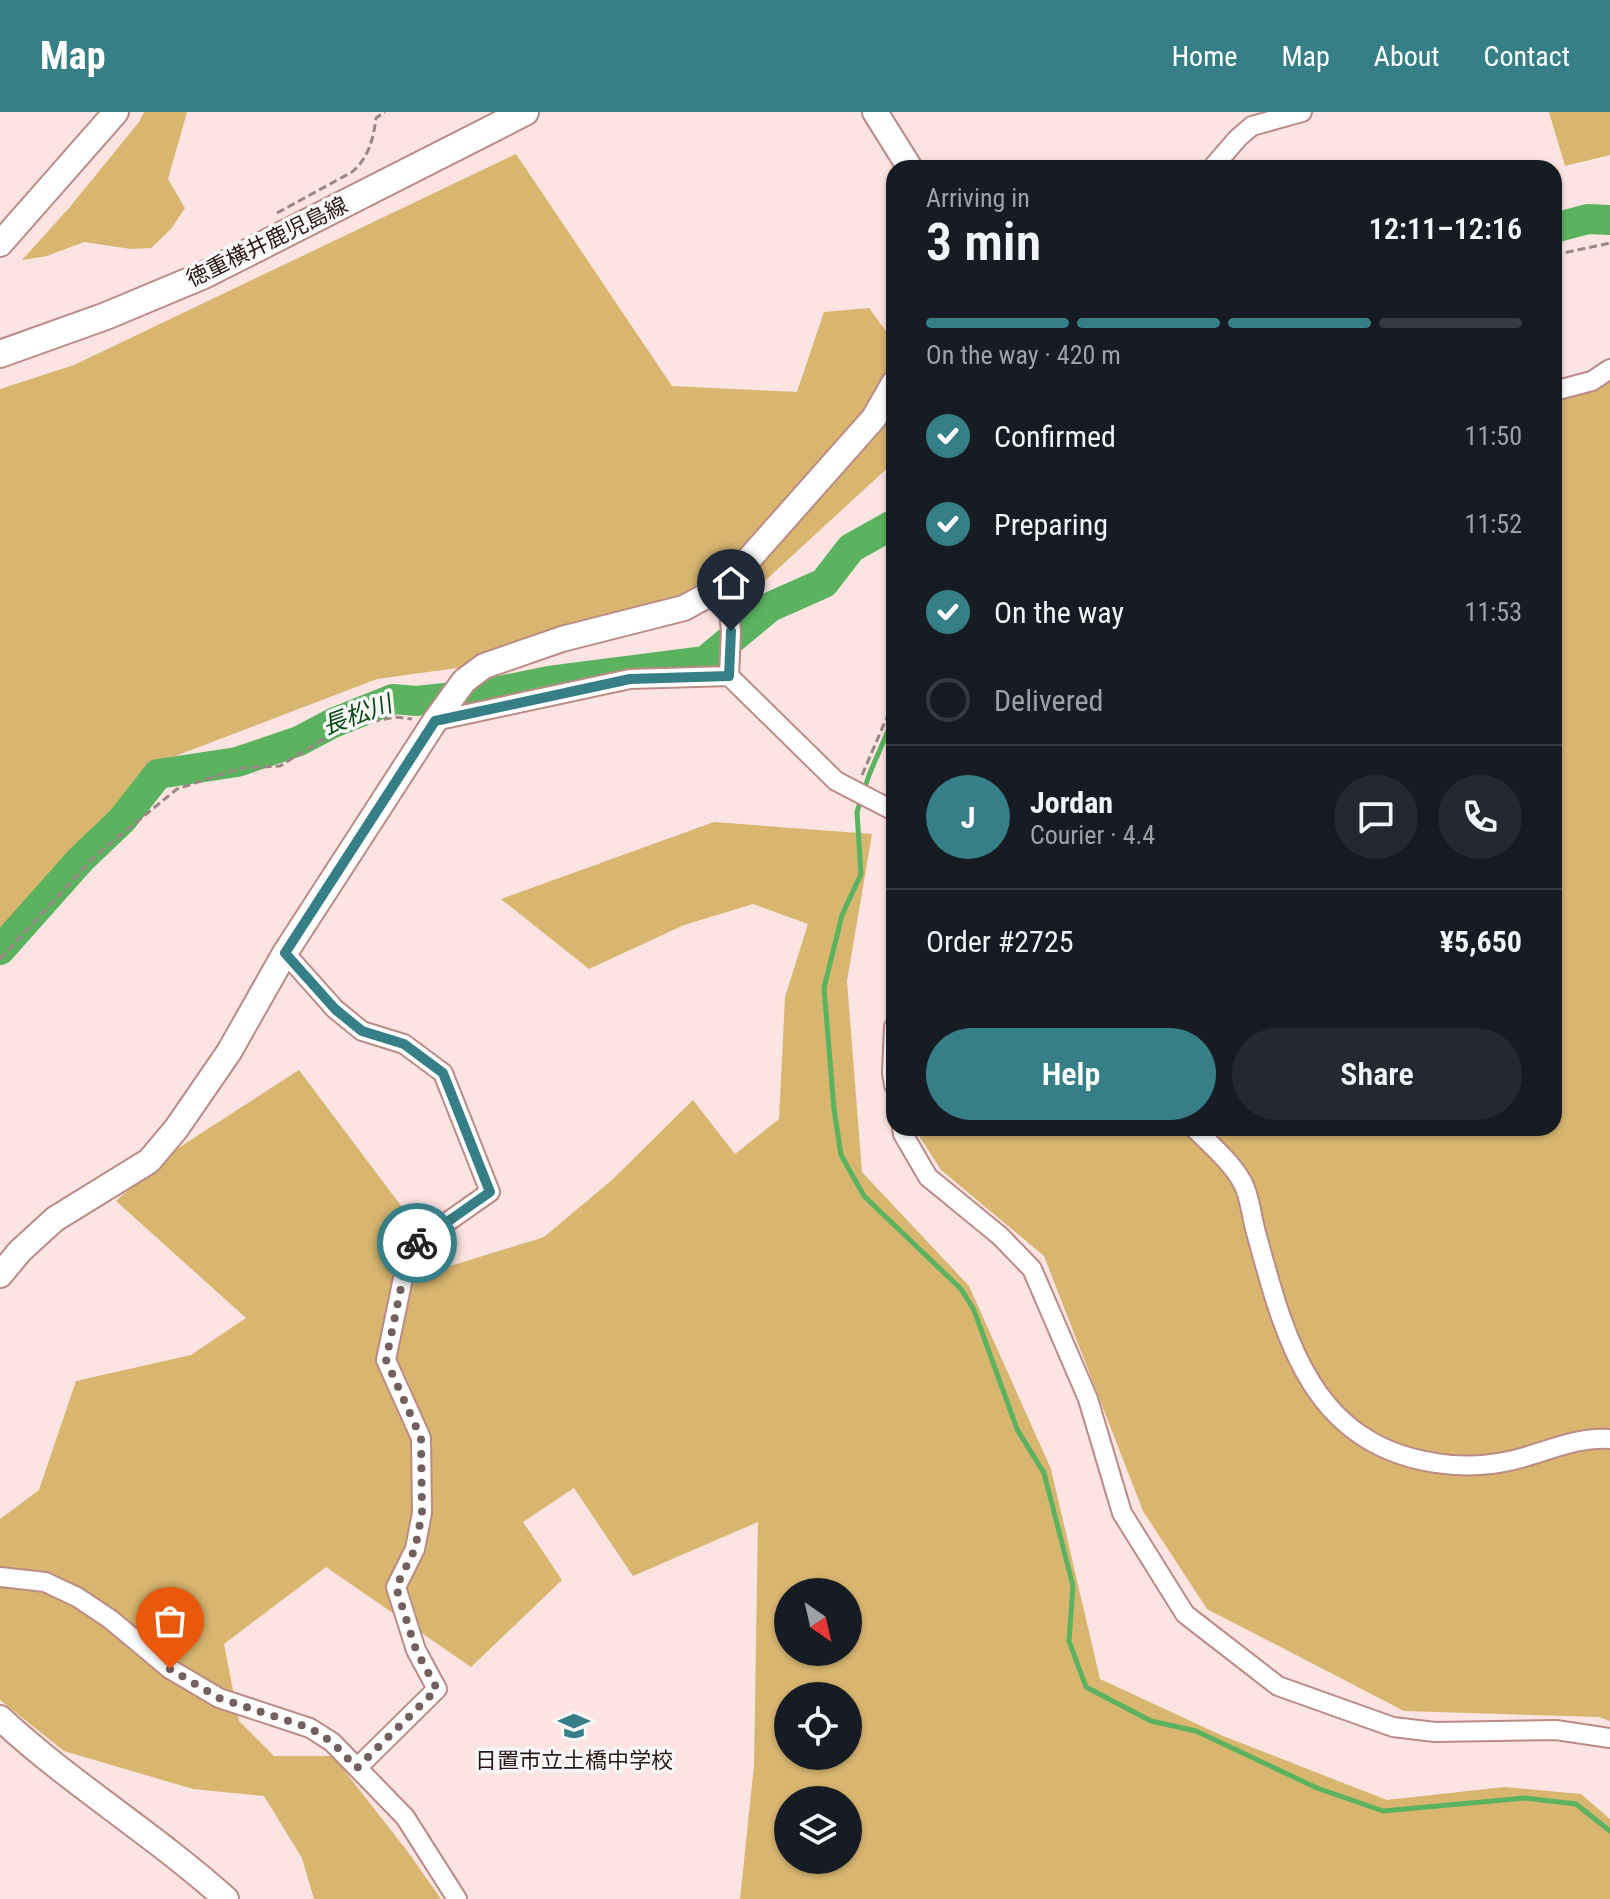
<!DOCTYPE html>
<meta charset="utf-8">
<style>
:root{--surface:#171b24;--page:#242831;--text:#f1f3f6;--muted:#9ea1a6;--line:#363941;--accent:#377f87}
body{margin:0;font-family:"Roboto Condensed","Noto Sans JP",sans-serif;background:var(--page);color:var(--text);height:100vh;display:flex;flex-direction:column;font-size:30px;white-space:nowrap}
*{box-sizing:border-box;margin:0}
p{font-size:26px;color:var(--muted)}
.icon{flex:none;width:44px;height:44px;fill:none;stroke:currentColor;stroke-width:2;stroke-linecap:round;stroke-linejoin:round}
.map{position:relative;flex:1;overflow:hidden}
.details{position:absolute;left:886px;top:48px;width:676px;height:976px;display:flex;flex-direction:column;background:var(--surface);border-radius:24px;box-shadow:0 2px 6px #0004}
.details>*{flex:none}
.needle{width:52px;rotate:146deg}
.controls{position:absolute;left:774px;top:1466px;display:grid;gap:16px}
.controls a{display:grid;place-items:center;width:88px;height:88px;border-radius:50%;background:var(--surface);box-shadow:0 2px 6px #0004;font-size:40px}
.pin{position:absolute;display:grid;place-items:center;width:68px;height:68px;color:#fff;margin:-82px -34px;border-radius:50% 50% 50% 0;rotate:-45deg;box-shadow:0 0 8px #0007}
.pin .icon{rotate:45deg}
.courier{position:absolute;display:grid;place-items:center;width:80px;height:80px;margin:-40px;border:6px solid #377f87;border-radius:50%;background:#fff;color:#222;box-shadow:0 2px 10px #0007}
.headline em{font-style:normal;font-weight:600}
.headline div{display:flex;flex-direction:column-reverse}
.headline{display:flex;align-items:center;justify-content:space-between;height:136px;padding:0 40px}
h1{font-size:52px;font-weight:600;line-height:60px}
.bar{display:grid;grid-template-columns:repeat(4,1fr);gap:12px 8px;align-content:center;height:96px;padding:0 40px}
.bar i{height:10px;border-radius:6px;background:var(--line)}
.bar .active{background:var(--accent)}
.bar p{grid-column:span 4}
.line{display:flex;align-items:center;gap:20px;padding:0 40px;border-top:2px solid var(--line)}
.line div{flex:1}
.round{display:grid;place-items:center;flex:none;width:84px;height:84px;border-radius:42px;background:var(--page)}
ol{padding:0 40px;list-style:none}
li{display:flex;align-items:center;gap:24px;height:88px}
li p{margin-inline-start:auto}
li .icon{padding:8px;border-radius:50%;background:var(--accent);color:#fff;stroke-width:4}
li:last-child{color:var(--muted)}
li i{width:44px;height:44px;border:4px solid var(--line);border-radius:50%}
.action{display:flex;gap:16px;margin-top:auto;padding:16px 40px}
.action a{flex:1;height:92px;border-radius:48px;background:var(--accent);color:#fff;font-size:32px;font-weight:600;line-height:92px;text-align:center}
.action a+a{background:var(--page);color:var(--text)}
header{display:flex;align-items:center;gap:48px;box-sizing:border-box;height:112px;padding:0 40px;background:var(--accent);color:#fff}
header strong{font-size:38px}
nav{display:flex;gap:44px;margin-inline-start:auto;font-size:28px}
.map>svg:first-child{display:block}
.green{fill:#d8b670;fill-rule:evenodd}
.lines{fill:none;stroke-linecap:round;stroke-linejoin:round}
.stream{stroke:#5bb35f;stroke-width:5}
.river{stroke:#5bb35f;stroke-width:30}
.minor-casing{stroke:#bc8b86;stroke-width:22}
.tertiary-casing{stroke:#bc8b86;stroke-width:28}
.secondary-casing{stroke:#bc8b86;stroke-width:30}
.path{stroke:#9c8685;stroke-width:3;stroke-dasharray:8 4;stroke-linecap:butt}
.minor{stroke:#fff;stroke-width:18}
.tertiary{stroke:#fff;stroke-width:24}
.secondary{stroke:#fff;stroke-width:26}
.done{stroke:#735f5d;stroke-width:8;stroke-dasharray:0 14.4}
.route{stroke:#377f87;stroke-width:10}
.labels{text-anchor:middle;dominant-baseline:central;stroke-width:7;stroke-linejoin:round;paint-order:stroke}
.street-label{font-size:22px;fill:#2a1716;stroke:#f7f7f7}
.poi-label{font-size:22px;fill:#2a1716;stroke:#f7f7f7}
.water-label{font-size:24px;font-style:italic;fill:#084911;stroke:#f7f7f7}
</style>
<header>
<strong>Map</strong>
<nav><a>Home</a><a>Map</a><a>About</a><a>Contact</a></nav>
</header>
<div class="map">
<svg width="1610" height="1787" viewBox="0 0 1610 1787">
<rect width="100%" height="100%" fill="#fbe4e2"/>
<path class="green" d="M144,0H187L168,67L185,96L171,117L151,136L131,137L84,130L47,144L22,148L69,96L139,10Z
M1549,0H1610V43L1565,54Z
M516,42L672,274L797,280L824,200L869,196L894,230V350L757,476L522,547L377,567L152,653L0,828V277L74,253Z
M1610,267V1609L1599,1605L1404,1599L1207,1497L1143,1399L1044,1144L941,1058L914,1016H1554V290Z
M714,710L872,722L847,869L862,1060L969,1174L1051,1357L1100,1567L1223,1624L1387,1688L1504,1675L1581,1682L1610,1707V1787H740L754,1653L758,1410L633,1464L574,1376L523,1410L562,1468L471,1555L326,1455L224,1532L239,1609L274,1644H333L408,1740L441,1787H314L302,1746L264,1684L193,1677L64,1639L0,1588V1407L39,1378L76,1269L191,1243L246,1206L116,1089L166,1044L299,958L447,1155L544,1125L612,1068L693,988L735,1042L779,1007L785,885L808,812L753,792L684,813L589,857L501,787ZM788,1480H848V1540H788ZM788,1584H848V1644H788ZM788,1688H848V1748H788Z"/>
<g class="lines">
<path class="stream" d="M894,605L869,663L857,700L861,762L842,803L824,876L834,997L841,1043L864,1084L961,1177L974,1198L1017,1317L1044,1361L1073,1474L1069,1529L1086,1575L1151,1609L1196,1619L1317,1676L1383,1699L1525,1686L1576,1692L1610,1719"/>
<path class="river" d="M1554,116L1588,107L1610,108
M0,838L81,747L122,708L158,662L237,650L299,629L333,611L393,587L416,589L484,582L549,569L705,549L770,495L824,471L851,436L894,412"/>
<defs>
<path id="minor" d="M1212,56L1238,26L1252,14L1302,0
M1554,279L1592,269L1610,257
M726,473L731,519L729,564L836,669L894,699
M435,609L630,567L729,564
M285,841L335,897L362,919L404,932L443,961L490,1080L409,1137L386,1248L421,1326L422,1401L415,1437L396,1475L416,1538L437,1577L357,1656
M894,915L892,961L894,973
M902,1016L903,1022L928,1065L1000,1124L1032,1157L1088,1287L1122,1401L1185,1502L1278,1574L1393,1615L1435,1620L1556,1618L1610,1626
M1194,1016C1210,1032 1237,1055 1245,1076C1251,1091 1252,1108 1257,1124C1285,1227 1312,1333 1436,1351C1459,1355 1487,1354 1509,1349C1542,1342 1576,1324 1610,1327
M0,1465L45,1470L77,1485L110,1507L170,1557L219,1586L310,1616L332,1630L405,1705L457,1787"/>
<path id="tertiary" d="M875,0L910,56
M0,132L116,0
M0,1163L20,1139L55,1107L149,1049L176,1017L229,940L285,841L435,609L464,569L484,554L562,527L684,496L726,473L874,306L894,271
M0,1606C71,1672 154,1722 226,1787"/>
<path id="secondary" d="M0,242L106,204L204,163L525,0"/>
</defs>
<use href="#minor" class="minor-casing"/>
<use href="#tertiary" class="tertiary-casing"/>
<use href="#secondary" class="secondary-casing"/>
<path class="path" d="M277,101L352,60C369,45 373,28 376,6L385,0
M1554,143L1610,131
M862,663L894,589
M0,847L96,743L177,677L241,656L280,654L343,615L395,605L412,607"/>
<use href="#minor" class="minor"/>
<use href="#tertiary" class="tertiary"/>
<use href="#secondary" class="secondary"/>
</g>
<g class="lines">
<path class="done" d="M170,1557L219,1586L310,1616L332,1630L357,1656L437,1577L416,1538L396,1475L415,1437L422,1401L421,1326L386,1248L409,1137L417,1131"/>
<path class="route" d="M417,1131L490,1080L443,961L404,932L362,919L335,897L285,841L435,609L630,567L729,564L731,519"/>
</g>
<defs>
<symbol id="school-bare" viewBox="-9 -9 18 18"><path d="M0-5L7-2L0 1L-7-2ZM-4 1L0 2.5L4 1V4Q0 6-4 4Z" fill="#377f87" stroke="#f7f7f7" stroke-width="2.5" paint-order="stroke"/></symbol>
</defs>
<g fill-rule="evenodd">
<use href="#school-bare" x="552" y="1592" width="44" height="44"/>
</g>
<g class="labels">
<g class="street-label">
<text transform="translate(267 130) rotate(-26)">徳重横井鹿児島線</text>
</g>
<g class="poi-label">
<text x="574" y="1648">日置市立土橋中学校</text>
</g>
<g class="water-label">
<text transform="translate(357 603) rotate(-20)">長松川</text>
</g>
</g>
</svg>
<div class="controls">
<a><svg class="needle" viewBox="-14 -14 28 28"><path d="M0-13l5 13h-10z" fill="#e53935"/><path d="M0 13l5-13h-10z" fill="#9ea1a6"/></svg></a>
<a><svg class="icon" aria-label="locate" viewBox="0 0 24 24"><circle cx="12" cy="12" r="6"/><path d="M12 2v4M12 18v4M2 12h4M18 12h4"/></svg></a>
<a><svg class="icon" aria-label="layers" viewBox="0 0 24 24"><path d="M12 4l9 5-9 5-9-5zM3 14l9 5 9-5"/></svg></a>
</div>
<div class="pin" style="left:170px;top:1557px;background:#ea580c"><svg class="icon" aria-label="bag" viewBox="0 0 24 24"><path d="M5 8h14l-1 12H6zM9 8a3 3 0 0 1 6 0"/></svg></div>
<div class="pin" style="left:731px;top:519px;background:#1f2937"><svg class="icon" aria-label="home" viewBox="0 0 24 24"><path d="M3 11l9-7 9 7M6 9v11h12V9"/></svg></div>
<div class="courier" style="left:417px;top:1131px"><svg class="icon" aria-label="bike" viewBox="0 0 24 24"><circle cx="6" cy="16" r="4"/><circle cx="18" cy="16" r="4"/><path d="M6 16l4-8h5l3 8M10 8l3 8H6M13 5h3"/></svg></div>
<section class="details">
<div class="headline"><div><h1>3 min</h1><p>Arriving in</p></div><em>12:11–12:16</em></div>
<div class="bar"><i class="active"></i><i class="active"></i><i class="active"></i><i></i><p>On the way · 420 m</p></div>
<ol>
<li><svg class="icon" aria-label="check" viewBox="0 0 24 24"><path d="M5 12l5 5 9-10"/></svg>Confirmed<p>11:50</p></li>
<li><svg class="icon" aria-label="check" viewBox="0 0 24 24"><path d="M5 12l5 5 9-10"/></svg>Preparing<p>11:52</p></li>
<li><svg class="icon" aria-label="check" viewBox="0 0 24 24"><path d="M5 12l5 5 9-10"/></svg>On the way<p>11:53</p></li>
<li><i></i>Delivered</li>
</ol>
<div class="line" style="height:144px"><b class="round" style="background:var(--accent);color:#fff">J</b><div><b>Jordan</b><p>Courier · 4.4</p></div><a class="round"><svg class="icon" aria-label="chat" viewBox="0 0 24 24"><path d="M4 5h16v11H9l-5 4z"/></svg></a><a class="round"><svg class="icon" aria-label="phone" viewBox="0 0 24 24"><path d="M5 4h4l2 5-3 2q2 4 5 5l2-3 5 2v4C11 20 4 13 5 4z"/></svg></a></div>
<div class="line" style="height:104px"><div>Order #2725</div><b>¥5,650</b></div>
<div class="action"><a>Help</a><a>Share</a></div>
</section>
</div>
